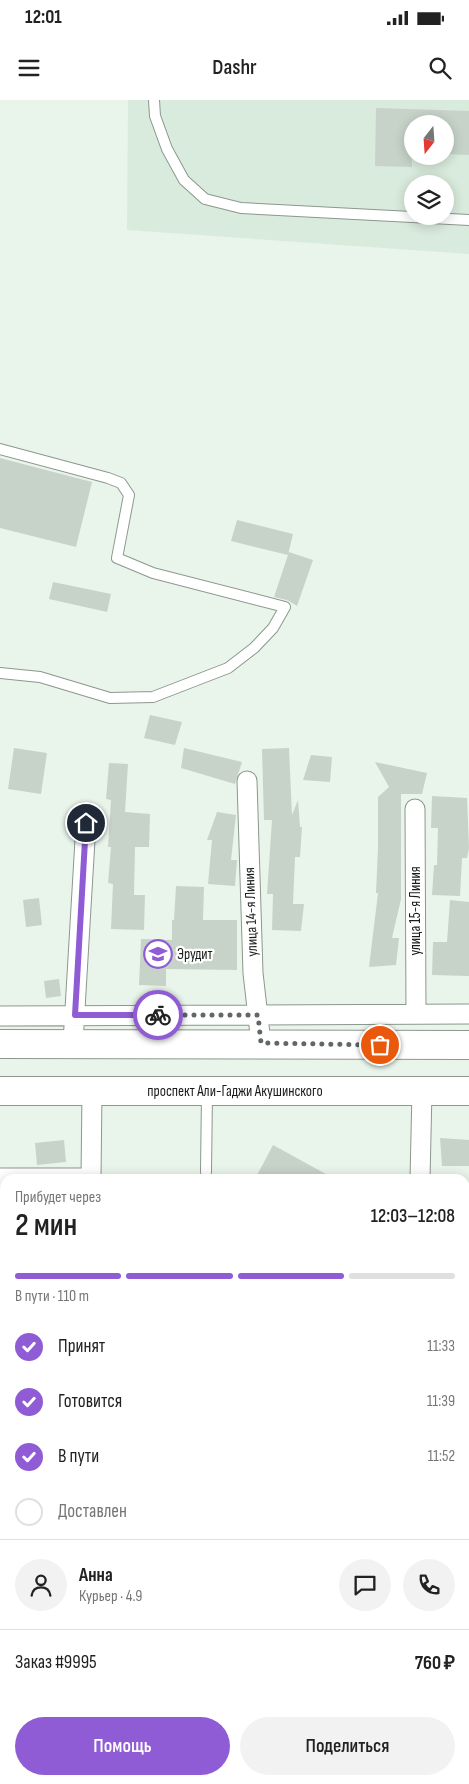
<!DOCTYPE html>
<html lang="ru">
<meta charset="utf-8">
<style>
:root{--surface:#fff;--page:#f2f2f2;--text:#222;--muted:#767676;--line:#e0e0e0;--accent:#8f5cd5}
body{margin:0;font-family:"Sofia Sans Condensed",sans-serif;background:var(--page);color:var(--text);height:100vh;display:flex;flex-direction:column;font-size:19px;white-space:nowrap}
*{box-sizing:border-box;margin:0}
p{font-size:16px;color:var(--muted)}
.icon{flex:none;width:28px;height:28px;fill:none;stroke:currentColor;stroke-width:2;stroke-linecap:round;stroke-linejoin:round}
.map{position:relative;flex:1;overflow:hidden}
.side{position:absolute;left:0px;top:1074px;width:470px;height:611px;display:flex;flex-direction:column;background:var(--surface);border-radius:15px 15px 0 0;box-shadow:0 2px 12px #0003}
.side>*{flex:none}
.needle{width:32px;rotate:197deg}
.buttons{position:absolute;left:404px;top:15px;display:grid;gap:10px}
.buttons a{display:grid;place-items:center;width:50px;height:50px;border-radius:50%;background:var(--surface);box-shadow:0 2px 12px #0003;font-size:25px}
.pin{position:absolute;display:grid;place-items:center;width:42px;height:42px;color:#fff;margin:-21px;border:2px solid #fff;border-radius:50%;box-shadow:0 1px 5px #0007}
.courier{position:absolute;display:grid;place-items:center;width:50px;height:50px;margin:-25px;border:4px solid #8f5cd5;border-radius:50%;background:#fff;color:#222;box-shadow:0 1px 6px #0007}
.head em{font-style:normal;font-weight:600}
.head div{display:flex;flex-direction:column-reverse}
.head{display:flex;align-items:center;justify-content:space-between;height:85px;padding:0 15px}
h1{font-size:32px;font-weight:600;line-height:38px}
.bar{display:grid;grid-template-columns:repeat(4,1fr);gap:8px 5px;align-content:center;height:60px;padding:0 15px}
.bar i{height:6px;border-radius:4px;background:var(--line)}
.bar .active{background:var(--accent)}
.bar p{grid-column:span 4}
.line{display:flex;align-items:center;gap:12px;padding:0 15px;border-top:1px solid var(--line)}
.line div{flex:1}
.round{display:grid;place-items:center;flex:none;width:52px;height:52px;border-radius:26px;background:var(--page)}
ol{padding:0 15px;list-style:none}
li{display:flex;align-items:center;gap:15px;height:55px}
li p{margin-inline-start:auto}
li .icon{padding:5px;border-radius:50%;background:var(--accent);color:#fff;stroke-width:4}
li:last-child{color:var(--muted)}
li i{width:28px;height:28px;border:2px solid var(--line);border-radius:50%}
.button{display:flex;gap:10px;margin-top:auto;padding:10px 15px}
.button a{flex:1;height:58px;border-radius:30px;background:var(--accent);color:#fff;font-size:20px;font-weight:600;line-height:58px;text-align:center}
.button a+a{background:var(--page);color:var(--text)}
.status{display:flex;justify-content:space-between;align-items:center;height:35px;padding:0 25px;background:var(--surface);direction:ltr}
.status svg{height:14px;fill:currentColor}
header{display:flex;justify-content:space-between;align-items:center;height:65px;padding:0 15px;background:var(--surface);font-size:22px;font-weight:600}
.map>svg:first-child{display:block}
.built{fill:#d9ebdc;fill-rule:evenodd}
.building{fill:#c7d3c9}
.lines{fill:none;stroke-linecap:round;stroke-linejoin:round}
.lane-casing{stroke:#8c978e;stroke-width:12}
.street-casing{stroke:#8c978e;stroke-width:21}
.primary-casing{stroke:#8c978e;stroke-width:30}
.lane{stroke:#fff;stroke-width:10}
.street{stroke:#fff;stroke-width:19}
.primary{stroke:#fff;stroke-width:28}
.done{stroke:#616862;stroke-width:5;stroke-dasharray:0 9}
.route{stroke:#8f5cd5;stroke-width:6}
.labels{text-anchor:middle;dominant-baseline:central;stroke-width:4.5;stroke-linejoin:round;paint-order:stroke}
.street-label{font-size:15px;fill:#181c19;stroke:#fff}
.poi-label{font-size:15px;fill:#181c19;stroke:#fff;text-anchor:start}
</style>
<div class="status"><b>12:01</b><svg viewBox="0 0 49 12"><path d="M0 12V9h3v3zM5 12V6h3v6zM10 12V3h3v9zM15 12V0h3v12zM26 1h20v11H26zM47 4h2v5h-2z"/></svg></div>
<header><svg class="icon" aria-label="menu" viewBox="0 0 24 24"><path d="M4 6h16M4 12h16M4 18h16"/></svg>Dashr<svg class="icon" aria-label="search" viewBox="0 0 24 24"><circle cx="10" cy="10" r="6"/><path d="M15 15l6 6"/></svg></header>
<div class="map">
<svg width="469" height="1684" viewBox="0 0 469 1684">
<rect width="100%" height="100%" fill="#e9f5eb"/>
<path class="built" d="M128,0H469V154L127,130ZM412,24H445V56H412ZM412,84H445V116H412Z"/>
<path class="building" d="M376,8L469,11V55L445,54V24H412V67L375,66Z
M0,358L92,382L76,447L0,428Z
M237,420L293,434L288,455L231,441Z
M289,452L313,460L297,506L287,500L274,497Z
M53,482L111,494L107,512L49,499Z
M150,615L182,622L175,645L144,638Z
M14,648L47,653L41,694L8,689Z
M184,648L242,662L235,684L181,668Z
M289,648L292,715L298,700L300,727H302L300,757H295L293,804H304L301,831L272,830L273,794H267L272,720H264L262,649Z
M311,655L332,657L330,682L303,680Z
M375,662L427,673L422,694H401V799L392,838H399L396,865L369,867L378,793H376L378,748V697L389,687Z
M109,663L128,664L125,712L150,714L149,747H135L134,795H145L144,830L111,829L113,784L108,783L111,747H108L111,700L106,699Z
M432,696L467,698L469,748L467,758H462L460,796L432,795L434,765H437L438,728H431Z
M217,712L236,715L231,760H237L235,786L208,784L212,740H207Z
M176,786L204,787L203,820H237V870L166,869V886L139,885L141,839L172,840V820H174Z
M39,798L42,825L26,827L23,800Z
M450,800L469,802V876L432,875L433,842H447Z
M59,879L61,896L46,898L44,881Z
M440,1038L469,1040V1066H442Z
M64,1040L66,1062L37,1065L35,1043Z
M273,1045L335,1079H255Z"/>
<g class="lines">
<defs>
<path id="lane" d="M154,0L155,16L167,49L184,80L205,99L241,108L469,120
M0,349L108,378L121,383L129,395L117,458L153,473L285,507L273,528L254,548L228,568L153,597L110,598L40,577L0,573
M206,1072L207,992"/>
<path id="street" d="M247,681L253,873L261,943
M415,709L416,913
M0,916L469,914
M73,943L86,723
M0,1078H91
M91,1079L92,991
M420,1079L422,991
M465,1187H469
M85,1684V1680
M252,1684V1680
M420,1684V1680"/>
<path id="primary" d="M0,944L469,945
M0,991H469"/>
</defs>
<use href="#lane" class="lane-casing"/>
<use href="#street" class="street-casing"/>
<use href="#primary" class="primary-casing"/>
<use href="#lane" class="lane"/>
<use href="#street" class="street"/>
<use href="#primary" class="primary"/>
</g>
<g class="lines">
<path class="done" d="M158,915H258L261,943L380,945"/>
<path class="route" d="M86,723L75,915H158"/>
</g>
<defs>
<symbol id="school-ring" viewBox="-11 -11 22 22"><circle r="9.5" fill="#fff" stroke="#8f5cd5" stroke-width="1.5"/><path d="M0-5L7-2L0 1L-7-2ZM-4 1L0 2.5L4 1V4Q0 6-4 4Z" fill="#8f5cd5"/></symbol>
</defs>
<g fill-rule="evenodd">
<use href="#school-ring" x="142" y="838" width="32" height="32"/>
</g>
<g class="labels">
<g class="street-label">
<text transform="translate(415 811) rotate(-90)">улица 15-я Линия</text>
<text transform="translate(251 812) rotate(-92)">улица 14-я Линия</text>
<text x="235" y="991">проспект Али-Гаджи Акушинского</text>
</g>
<g class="poi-label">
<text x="177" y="854">Эрудит</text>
</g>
</g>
</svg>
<div class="buttons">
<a><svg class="needle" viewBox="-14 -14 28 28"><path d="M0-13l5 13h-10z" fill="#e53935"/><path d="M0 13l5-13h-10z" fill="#767676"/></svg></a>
<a><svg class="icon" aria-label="layers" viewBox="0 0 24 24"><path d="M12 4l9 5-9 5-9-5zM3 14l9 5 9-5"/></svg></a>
</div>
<div class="pin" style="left:380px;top:945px;background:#ea580c"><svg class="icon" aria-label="bag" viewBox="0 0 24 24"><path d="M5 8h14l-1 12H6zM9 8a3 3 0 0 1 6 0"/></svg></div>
<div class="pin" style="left:86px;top:723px;background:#1f2937"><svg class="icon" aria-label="home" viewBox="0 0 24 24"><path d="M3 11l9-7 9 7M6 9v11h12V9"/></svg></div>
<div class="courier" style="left:158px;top:915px"><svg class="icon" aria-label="bike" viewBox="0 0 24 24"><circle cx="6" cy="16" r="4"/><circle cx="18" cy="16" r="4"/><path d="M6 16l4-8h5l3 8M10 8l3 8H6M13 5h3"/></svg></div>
<section class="side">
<div class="head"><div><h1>2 мин</h1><p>Прибудет через</p></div><em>12:03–12:08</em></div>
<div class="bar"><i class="active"></i><i class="active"></i><i class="active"></i><i></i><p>В пути · 110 m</p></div>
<ol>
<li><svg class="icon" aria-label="check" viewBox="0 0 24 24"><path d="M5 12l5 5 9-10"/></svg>Принят<p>11:33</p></li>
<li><svg class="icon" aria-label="check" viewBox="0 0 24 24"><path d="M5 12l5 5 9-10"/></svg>Готовится<p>11:39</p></li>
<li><svg class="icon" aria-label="check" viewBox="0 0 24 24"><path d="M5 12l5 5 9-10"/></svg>В пути<p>11:52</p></li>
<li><i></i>Доставлен</li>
</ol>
<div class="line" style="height:90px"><a class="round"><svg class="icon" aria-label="person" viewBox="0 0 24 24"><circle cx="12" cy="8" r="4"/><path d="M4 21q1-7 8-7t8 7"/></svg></a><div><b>Анна</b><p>Курьер · 4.9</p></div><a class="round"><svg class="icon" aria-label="chat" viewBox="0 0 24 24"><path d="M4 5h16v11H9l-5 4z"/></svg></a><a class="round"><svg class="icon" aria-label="phone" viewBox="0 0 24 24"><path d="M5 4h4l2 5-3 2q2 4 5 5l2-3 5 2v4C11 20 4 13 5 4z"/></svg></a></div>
<div class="line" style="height:65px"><div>Заказ #9995</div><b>760 ₽</b></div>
<div class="button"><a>Помощь</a><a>Поделиться</a></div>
</section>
</div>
